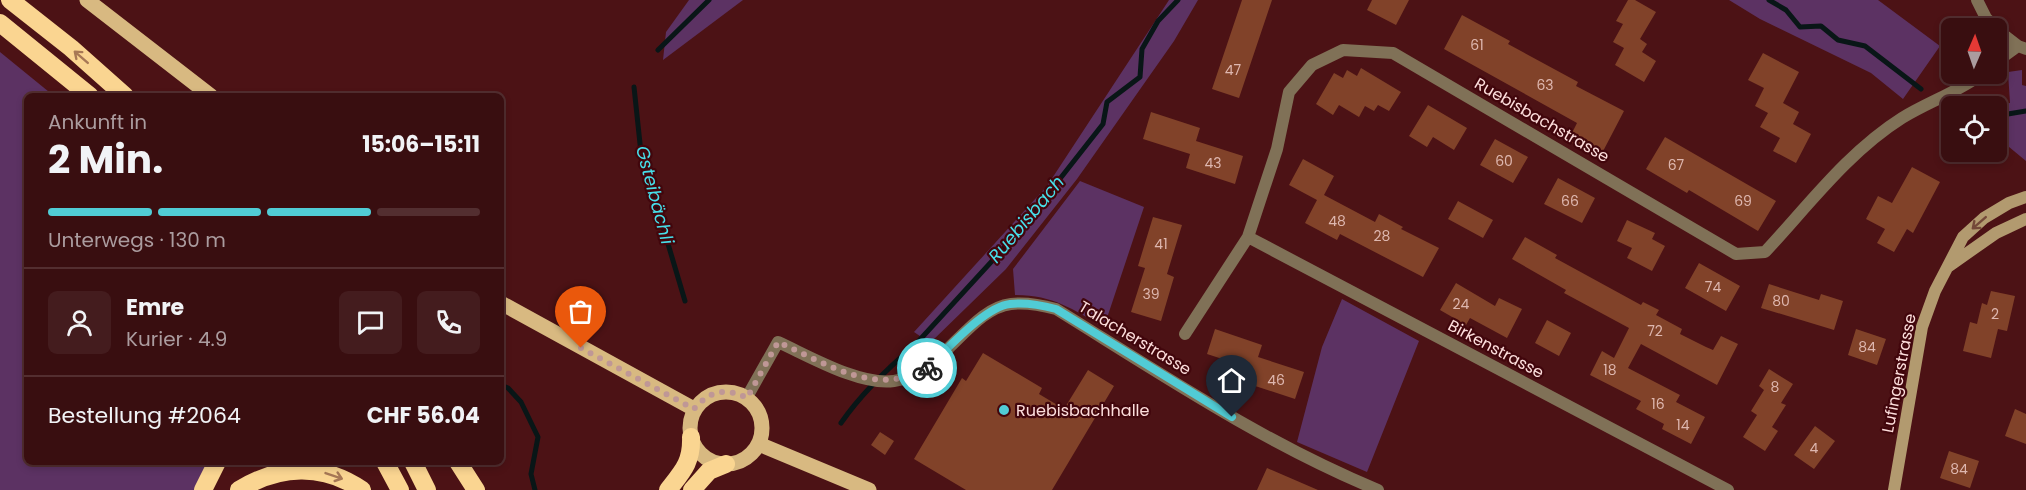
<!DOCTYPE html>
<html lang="de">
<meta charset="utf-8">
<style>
:root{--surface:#390e10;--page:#441c1e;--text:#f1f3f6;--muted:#ab9c9f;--line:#532e30;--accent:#51ccd5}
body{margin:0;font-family:Poppins,sans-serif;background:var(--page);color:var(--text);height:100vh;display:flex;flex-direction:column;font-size:22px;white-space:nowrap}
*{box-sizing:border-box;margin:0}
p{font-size:20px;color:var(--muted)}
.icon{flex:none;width:33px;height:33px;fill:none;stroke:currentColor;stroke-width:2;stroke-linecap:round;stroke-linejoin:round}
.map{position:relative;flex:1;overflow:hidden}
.details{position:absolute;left:24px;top:93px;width:480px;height:372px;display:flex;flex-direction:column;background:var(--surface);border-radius:9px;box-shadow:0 3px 9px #0003,0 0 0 2px var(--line)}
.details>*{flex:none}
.needle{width:39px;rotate:2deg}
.tools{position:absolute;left:1941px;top:18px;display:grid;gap:12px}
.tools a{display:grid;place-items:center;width:66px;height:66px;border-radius:9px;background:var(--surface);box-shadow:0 3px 9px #0003,0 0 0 2px var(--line);font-size:30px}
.pin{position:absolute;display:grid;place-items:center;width:51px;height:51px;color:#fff;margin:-62px -26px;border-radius:50% 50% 50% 0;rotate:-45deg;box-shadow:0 0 6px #0007}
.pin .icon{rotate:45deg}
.courier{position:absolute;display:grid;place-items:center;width:60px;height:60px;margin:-30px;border:4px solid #51ccd5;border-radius:50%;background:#fff;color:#222;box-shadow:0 2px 8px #0007}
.summary em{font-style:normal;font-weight:700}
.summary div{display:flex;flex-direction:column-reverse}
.summary{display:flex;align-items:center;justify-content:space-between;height:102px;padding:0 24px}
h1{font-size:39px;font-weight:700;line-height:45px}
.bar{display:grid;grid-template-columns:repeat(4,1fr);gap:9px 6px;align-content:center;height:72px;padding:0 24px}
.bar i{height:8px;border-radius:4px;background:var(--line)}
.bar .active{background:var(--accent)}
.bar p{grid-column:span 4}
.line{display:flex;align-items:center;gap:15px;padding:0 24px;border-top:2px solid var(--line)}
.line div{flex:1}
.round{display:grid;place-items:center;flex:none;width:63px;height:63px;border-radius:9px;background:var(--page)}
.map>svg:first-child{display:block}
.green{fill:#5c3263}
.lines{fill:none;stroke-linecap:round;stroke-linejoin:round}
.stream{stroke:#091617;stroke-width:5}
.building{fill:#814229}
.minor{stroke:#807157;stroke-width:12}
.secondary{stroke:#b29a6f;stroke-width:12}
.primary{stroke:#d8b981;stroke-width:15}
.motorway{stroke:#fad591;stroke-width:18}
.oneway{stroke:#a77855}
.oneway2{stroke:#744939}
.done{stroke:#bf9796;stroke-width:6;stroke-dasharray:0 10.8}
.route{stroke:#51ccd5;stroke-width:8}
.poi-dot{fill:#51ccd5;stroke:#41060c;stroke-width:2}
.labels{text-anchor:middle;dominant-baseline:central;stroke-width:4.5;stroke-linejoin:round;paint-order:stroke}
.number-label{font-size:14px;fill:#deb7af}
.street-label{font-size:16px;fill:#fddedc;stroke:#41060c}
.poi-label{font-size:16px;fill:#fddedc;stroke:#41060c;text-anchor:start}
.water-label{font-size:18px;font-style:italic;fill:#47dfea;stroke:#41060c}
</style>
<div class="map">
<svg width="2026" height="490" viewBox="0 0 2026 490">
<rect width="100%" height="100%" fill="#4c1215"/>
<path class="green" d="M689,0H743L663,60L666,32Z
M1169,0H1198L1174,41L1077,179L1006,269L930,343L914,332L1047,186Z
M1729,0H1878L1940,46L1903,99L1871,73L1760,19Z
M0,52L54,96H27V462H207L195,490H0Z
M2022,70V85L2026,86V161L1997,137L1996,106H1976L2010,103L2008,72Z
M1080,181L1144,207L1104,327C1072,309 1053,295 1015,295L1013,269Z
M1342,299L1419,341L1367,472L1297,442L1322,347Z"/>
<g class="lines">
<path class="stream" d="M1769,0L1786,10L1800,27L1821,26L1838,40L1865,46L1921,89
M658,50L709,0
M634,87L641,153L685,301
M1996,116L2026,111
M501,385L508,388L521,402L538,437L531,474L535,490
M841,423C861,394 888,368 915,345L1015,236L1103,124L1107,102L1140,77L1142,49L1158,21L1178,0"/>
</g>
<path class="building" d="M1242,0H1272L1239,98L1212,89Z
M1372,0H1409L1396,25L1367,10Z
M1628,0H1635L1656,12L1640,39L1647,44L1642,52L1656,61L1644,82L1615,65L1624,48L1613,42L1623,24L1616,21Z
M1462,15L1510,41L1508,44L1578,82L1576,86L1624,111L1600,157L1568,141L1577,123L1444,49Z
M1763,53L1799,72L1783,103L1799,112L1793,124L1811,134L1796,163L1773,151L1780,138L1760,127L1768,113L1755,106L1764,88L1748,80Z
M1361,68L1401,92L1389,111L1378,105L1374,111L1365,106L1359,117L1339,105L1333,115L1316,104L1334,73L1343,78L1347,70L1357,76Z
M1428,105L1467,128L1454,150L1433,137L1427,147L1409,136Z
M1151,112L1200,128L1196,141L1243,156L1235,184L1186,168L1190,154L1143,139Z
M1665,137L1776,201L1758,231L1689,190L1687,193L1646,169Z
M1495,139L1528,157L1513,183L1480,165Z
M1303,159L1334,176L1324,195L1375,222L1379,214L1403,227L1401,229L1439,248L1423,277L1340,234L1337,240L1305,223L1317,200L1289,185Z
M1912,167L1940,182L1913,233L1907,229L1894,252L1877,243L1885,229L1866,219L1878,196L1892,203Z
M1558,178L1595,198L1582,223L1544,204Z
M1458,201L1493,220L1483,238L1448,219Z
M1153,217L1182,225L1167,274L1174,277L1161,321L1131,312L1145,268L1138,266Z
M1627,220L1655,233L1652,239L1665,246L1652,271L1627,258L1632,248L1617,241Z
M1525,237L1557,255L1555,258L1641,305L1643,302L1659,310L1656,315L1682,329L1680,334L1706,347L1713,350L1721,336L1738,344L1717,385L1641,344L1628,368L1680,395L1676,402L1705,417L1691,444L1662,429L1664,424L1636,409L1641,401L1590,375L1602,351L1614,358L1629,328L1564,293L1566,290L1512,259Z
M1699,263L1740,286L1726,311L1685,288Z
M1456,283L1495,306L1499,298L1522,309L1507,338L1470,318L1466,325L1440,310Z
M1769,284L1819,300L1821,294L1843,301L1834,330L1761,308Z
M1991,291L2015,296L2007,331L1998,329L1991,358L1963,351L1970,322L1977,324L1982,303L1987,305Z
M1547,320L1571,333L1559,356L1535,343Z
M1215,329L1262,345L1258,357L1304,372L1295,399L1249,384L1253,369L1207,354Z
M1856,329L1886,339L1877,365L1848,355Z
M983,353L1042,388L1039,394L1064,409L1088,370L1114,386L1052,490H966L914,459L962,378L966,381Z
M1769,369L1793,384L1781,403L1786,405L1772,427L1778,431L1765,451L1743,437L1757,415L1751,411L1764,390L1759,386Z
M2015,409L2026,414V444L2005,436Z
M1815,426L1835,441L1814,469L1794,455Z
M880,432L894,441L885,455L871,445Z
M1949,451L1979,461L1970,488L1940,478Z
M1267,468L1318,490H1257Z"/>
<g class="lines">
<path class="minor" d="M1977,0L1986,18L1996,28
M1996,29L2018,46L2026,49
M1996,62L2018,46
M1248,237L1728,490
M1185,334L1248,237L1277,149L1289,92L1312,65L1343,50L1393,53L1736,254L1765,252C1808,206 1848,152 1902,118C1928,102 1958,92 1982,74
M747,397L778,342C809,356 860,386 894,381C943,374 969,309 1011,304C1027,302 1041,305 1056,309C1161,374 1264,443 1378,490"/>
<path class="secondary" d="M1949,266L1996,233L2026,219
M1894,490L1922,327L1935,291L1963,237L1984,218L2009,203L2026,197"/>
<path class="primary" d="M87,0L211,96
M501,303L694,409
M690 428a36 36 0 1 1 72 0a36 36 0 1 1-72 0Z
M759,444L869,490"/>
<path class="motorway" d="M10,0L71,48L125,96
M0,23L90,96
M385,462L400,490
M413,462L427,490
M458,462L476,490
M203,490L217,462
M239,490C279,465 323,463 362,490
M668,490C683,471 692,462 691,437
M692,490L709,471L726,464"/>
</g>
<defs><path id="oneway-shaft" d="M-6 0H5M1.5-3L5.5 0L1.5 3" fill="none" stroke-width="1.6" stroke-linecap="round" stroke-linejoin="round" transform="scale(1.5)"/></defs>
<g class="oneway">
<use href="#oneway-shaft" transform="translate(81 57) rotate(-139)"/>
<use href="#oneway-shaft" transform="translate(334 476) rotate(19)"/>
</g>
<use class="oneway2" href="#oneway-shaft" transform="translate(1979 223) rotate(139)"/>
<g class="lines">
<path class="done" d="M581,348L694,409C709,391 726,387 747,398L778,342C826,363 875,398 927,368"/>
<path class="route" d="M927,368C947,350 984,307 1010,304C1026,302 1041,305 1056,309L1232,417"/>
</g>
<circle class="poi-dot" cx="1004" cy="410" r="6"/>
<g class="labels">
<g class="number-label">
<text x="1477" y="45">61</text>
<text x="1233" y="70">47</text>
<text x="1545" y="85">63</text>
<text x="1504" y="161">60</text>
<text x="1213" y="163">43</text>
<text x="1676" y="165">67</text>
<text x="1570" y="201">66</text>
<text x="1743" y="201">69</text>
<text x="1337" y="221">48</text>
<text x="1382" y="236">28</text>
<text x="1161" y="244">41</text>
<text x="1713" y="287">74</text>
<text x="1151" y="294">39</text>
<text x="1781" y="301">80</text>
<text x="1461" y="304">24</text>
<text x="1995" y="314">2</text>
<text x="1655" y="331">72</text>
<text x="1867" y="347">84</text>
<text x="1610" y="370">18</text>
<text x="1276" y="380">46</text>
<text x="1775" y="387">8</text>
<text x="1658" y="404">16</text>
<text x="1683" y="425">14</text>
<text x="1814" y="448">4</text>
<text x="1959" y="469">84</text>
</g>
<g class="street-label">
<text transform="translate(1542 120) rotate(30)">Ruebisbachstrasse</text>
<text transform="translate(1135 338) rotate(31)">Talacherstrasse</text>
<text transform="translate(1496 349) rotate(28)">Birkenstrasse</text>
<text transform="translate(1899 373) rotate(-79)">Lufingerstrasse</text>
</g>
<g class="poi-label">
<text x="1016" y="410">Ruebisbachhalle</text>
</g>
<g class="water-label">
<text transform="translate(655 195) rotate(75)">Gsteibächli</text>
<text transform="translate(1026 219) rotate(-50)">Ruebisbach</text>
</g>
</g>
</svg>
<div class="tools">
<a><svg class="needle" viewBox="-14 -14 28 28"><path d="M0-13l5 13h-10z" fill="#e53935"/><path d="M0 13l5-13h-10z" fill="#ab9c9f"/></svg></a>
<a><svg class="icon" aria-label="locate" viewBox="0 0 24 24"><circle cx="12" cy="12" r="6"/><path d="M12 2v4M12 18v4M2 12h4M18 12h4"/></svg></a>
</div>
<div class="pin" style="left:581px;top:348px;background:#ea580c"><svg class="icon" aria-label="bag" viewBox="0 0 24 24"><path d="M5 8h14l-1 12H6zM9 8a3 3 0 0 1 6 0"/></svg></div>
<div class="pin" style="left:1232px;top:417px;background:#1f2937"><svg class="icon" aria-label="home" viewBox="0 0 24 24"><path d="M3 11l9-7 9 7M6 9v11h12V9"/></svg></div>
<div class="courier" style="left:927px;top:368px"><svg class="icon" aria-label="bike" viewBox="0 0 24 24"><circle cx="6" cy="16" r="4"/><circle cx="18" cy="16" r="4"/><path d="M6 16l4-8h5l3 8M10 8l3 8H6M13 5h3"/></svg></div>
<section class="details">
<div class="summary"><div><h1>2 Min.</h1><p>Ankunft in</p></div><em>15:06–15:11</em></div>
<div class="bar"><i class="active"></i><i class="active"></i><i class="active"></i><i></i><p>Unterwegs · 130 m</p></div>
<div class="line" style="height:108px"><a class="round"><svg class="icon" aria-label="person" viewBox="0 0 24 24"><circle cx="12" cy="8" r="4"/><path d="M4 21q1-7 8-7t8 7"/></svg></a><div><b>Emre</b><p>Kurier · 4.9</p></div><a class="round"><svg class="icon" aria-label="chat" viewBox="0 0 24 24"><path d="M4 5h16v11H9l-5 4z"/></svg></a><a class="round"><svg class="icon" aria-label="phone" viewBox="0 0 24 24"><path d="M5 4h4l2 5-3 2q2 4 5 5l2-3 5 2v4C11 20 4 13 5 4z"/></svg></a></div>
<div class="line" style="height:78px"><div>Bestellung #2064</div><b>CHF 56.04</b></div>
</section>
</div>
